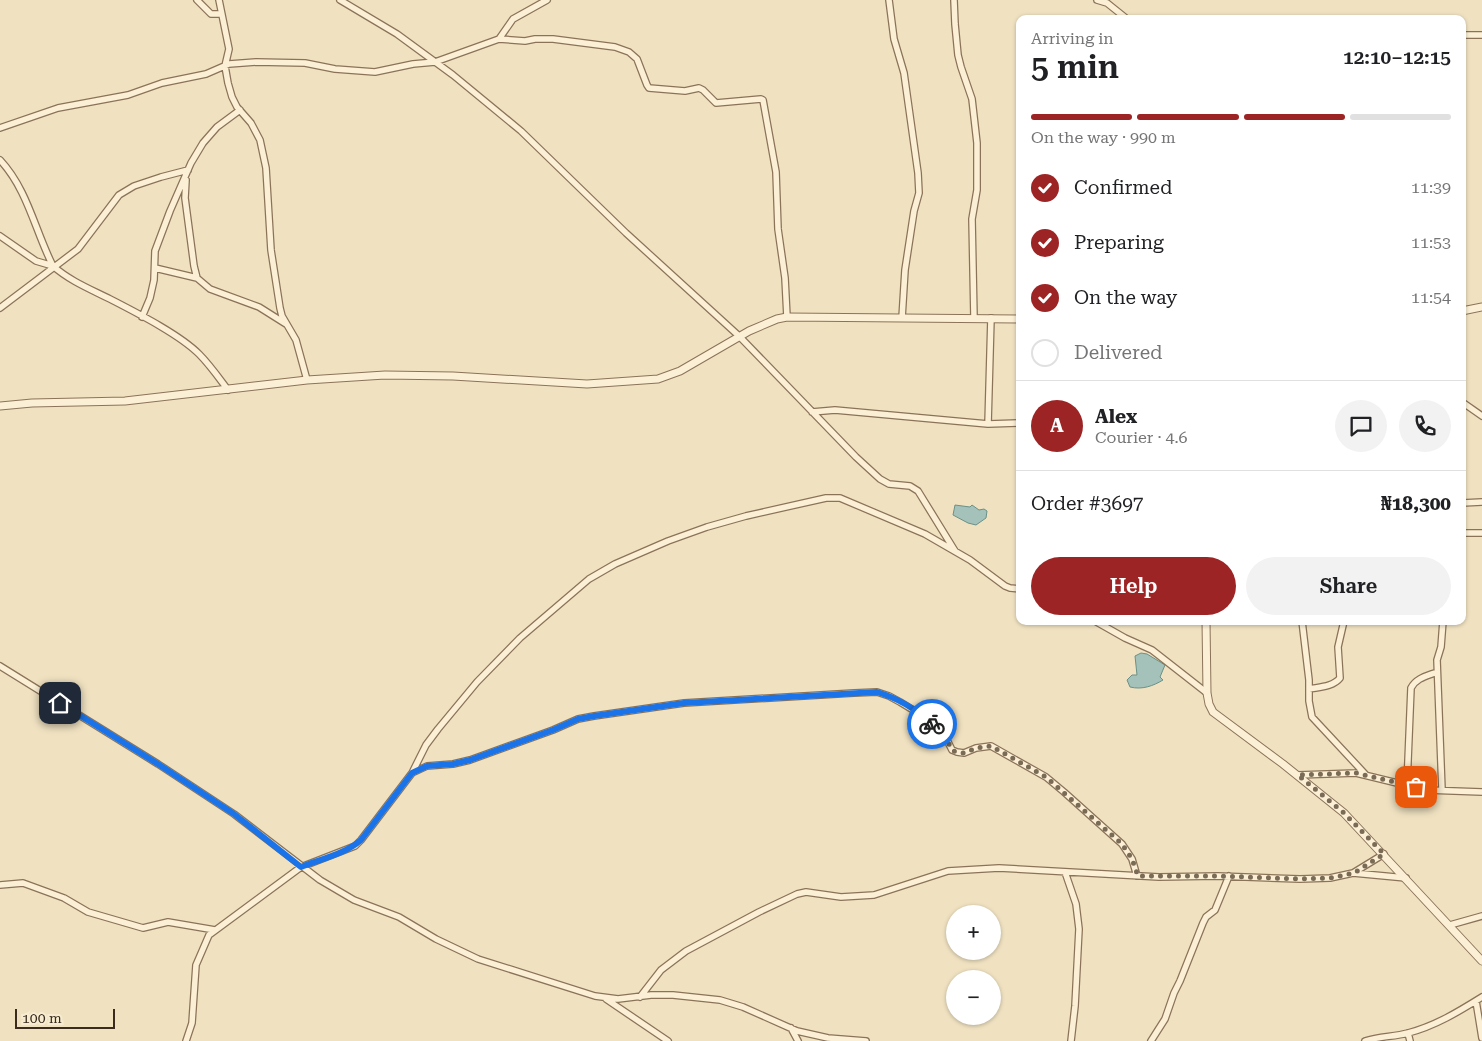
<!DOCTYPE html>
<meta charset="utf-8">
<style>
:root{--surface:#fff;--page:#f2f2f2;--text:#202124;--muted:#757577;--line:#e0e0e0;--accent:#9d2425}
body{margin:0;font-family:"Roboto Serif",serif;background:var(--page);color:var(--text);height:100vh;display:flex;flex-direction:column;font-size:19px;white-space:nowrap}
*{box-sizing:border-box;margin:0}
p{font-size:16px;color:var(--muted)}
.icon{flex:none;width:28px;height:28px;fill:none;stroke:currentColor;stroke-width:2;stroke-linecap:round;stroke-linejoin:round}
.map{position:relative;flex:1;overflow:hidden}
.sheet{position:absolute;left:1016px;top:15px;width:450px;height:610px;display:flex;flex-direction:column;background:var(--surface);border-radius:10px;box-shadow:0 1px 4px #0004}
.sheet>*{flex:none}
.fabs{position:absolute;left:946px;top:905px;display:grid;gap:10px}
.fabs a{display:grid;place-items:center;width:55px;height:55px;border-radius:50%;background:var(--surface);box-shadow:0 1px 4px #0004;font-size:25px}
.scale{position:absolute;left:15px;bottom:12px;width:100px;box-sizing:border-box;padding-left:5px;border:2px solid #3a2b1d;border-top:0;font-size:14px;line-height:18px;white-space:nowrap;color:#3a2b1d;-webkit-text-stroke:4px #f7ecd1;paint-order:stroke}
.pin{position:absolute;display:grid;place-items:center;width:42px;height:42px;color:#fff;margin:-21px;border-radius:10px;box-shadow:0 2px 8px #0006}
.courier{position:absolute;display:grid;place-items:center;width:50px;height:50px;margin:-25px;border:4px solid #1a73e8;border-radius:50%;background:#fff;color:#222;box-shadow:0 1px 6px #0007}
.overview em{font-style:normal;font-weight:600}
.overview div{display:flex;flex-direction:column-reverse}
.overview{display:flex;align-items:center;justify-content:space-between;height:85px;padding:0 15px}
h1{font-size:32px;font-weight:600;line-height:38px}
.bar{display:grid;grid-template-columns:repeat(4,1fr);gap:8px 5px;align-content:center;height:60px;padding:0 15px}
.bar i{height:6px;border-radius:4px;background:var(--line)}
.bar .selected{background:var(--accent)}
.bar p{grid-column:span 4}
.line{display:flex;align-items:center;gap:12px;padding:0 15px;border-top:1px solid var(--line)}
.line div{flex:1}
.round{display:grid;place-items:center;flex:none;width:52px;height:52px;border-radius:26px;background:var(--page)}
ol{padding:0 15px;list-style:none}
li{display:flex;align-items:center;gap:15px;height:55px}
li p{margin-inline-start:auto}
li .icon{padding:5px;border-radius:50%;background:var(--accent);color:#fff;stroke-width:4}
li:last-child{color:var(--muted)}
li i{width:28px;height:28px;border:2px solid var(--line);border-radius:50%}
.primary-button{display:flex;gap:10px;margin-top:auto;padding:10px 15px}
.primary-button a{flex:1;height:58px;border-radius:30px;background:var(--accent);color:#fff;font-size:20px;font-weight:600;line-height:58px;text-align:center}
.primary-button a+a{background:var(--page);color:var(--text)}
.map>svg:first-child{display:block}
.water{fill:#a4c2b9;stroke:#6a9187}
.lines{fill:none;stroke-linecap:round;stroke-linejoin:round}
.minor-casing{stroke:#8b7358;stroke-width:8}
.tertiary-casing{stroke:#8b7358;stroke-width:9}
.minor{stroke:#fbefd5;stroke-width:5.5}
.tertiary{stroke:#fbefd5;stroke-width:7}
.done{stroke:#7a6b56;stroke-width:5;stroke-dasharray:0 9}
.route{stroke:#1a73e8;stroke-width:6}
</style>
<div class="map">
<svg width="1482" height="1041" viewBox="0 0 1482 1041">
<rect width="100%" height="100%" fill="#f0e2c1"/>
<path class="water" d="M955,505L970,507L972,505L979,510L984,509L987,511L986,518L976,525L968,523L953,515Z
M1141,653L1147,654L1165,665L1160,677L1163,680C1153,686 1142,690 1130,687L1127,680L1132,675H1137L1135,656Z"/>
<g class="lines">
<defs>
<path id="minor" d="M197,0L211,14H221
M219,0L229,49L225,66L228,83L232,97L237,107L251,123L260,140L266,168L271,250L280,308L282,316L296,340L307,380
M340,0L397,34L453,75L521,131L626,233L739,336L856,457L880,479L889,484L910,486L918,491L955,551
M889,0L894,39L904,73L918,173L919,193L914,211L905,270L902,318
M954,0L955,24L958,55L961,67L972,99L977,143V190L972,219L974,318
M1097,0L1107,3L1127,19
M1462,35H1482
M499,39L525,41L535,39H553L615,47L629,52L637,59L647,85L649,88L685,91L699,88L703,90L716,103L761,99L763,100L776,172L778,229L785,278L787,317
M0,128L58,108L128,95L162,83L206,74L229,64L256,62L305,63L335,69L375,72L413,64L435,62L499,39L513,19L547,0
M0,160C28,190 35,231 53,266C70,281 90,289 110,299C135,312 179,334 199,354C210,365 219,378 228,390
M186,180L185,198L194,266L197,278L210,289L259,307L286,324
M0,236L36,261L53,266
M155,268L197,278
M0,308L78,249L119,195L134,186L161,177L188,170
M142,317L150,298L154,280L155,251L170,211L191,163L203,143L217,127L240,110
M1462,402L1482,416
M812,412L835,410L988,424L1020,423
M988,424L991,318
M1462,503L1482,502
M1462,533H1482
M1095,621L1125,638L1152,650L1207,693
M1302,621L1309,680V701L1312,717L1366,775
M0,666L158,764L234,814L320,880L354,900L399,917L436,939L478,959L595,996L618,999L651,995H673L720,1000L743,1007L797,1031L828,1038L866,1041
M1309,689C1319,687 1333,687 1340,678L1338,647L1344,621
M413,771L426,745L438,729L477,682L520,638L589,579L615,564L668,541L707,527L746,516L826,498H840L925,534L970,560L1005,586L1010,588L1020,589
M1298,775L1356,773L1426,790L1482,792
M1407,785L1411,688C1416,678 1427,676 1437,672
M1442,790L1437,660L1441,647L1443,621
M1065,872L1076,904L1079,929L1075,1006L1071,1041
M1353,873L1384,854
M0,885L23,883L64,898L88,912L143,928L168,922L215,930
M1450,925L1482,916
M640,997L661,970L686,951L759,912L797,894L806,892L841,897L874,895L948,871L999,868L1159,877L1218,876L1300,879L1330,878L1353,873L1406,878
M606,999L668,1041
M1476,1001L1482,1038
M791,1028L798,1041
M1408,1033L1410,1041
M186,1041L192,1023L196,965L209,935L301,867L355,846L361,840L412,773L427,766L453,764L470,760L553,730L578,719L594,716L684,703L854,693L877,692L889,696L900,702L923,716L945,736L952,750L957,752L964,753L976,748L991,746L1046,777L1064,792L1122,844L1132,859L1137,876
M1151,1041L1165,1019L1174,993L1180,981L1203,923L1206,917L1215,910L1229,876
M1365,1041C1379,1036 1394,1037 1408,1033C1435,1026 1458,1012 1482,997"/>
<path id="tertiary" d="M1462,311L1482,307
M0,406L32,403L125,401L307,380L385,375L453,376L587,384L658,379L680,371L749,331L777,319L787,317L1020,319
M1206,621L1207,693L1209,704L1213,712L1283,764L1344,813L1482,961"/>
</defs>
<use href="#minor" class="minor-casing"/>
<use href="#tertiary" class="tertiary-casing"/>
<use href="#minor" class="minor"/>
<use href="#tertiary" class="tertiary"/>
</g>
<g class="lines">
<path class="done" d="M932,724L945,736L952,750L956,752L964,753L976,748L991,746L1046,777L1122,844L1132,859L1138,876H1218L1300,879L1330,878L1354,873L1384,854L1344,813L1298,775L1356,773L1416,787"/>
<path class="route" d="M60,703L158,764L234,814L301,867C321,859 345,854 361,840L412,773L427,766L453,764L470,760L553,730L578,719L594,716L684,703L877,692C897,698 917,710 932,724"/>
</g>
</svg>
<div class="fabs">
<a>+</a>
<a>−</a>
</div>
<div class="scale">100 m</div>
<div class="pin" style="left:1416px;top:787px;background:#ea580c"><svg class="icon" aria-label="bag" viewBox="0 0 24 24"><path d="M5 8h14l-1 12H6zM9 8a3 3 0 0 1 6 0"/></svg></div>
<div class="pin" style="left:60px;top:703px;background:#1f2937"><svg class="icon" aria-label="home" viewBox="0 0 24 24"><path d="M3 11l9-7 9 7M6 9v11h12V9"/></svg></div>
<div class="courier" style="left:932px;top:724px"><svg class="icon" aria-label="bike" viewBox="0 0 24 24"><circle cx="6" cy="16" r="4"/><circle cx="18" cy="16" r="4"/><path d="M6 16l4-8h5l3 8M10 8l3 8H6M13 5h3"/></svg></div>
<section class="sheet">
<div class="overview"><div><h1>5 min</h1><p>Arriving in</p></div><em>12:10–12:15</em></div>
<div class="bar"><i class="selected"></i><i class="selected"></i><i class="selected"></i><i></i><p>On the way · 990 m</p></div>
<ol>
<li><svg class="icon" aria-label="check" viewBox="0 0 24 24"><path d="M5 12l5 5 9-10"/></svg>Confirmed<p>11:39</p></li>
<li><svg class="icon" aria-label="check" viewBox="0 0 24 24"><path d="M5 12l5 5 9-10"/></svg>Preparing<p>11:53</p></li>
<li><svg class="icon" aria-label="check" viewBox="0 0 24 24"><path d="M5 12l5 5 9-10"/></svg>On the way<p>11:54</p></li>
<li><i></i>Delivered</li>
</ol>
<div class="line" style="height:90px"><b class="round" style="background:var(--accent);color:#fff">A</b><div><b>Alex</b><p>Courier · 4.6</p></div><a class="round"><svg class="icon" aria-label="chat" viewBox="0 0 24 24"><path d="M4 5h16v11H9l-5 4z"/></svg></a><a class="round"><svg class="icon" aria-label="phone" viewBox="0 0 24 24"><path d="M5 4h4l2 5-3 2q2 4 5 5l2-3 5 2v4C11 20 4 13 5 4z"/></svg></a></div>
<div class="line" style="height:65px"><div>Order #3697</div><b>₦18,300</b></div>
<div class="primary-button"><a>Help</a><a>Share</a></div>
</section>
</div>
